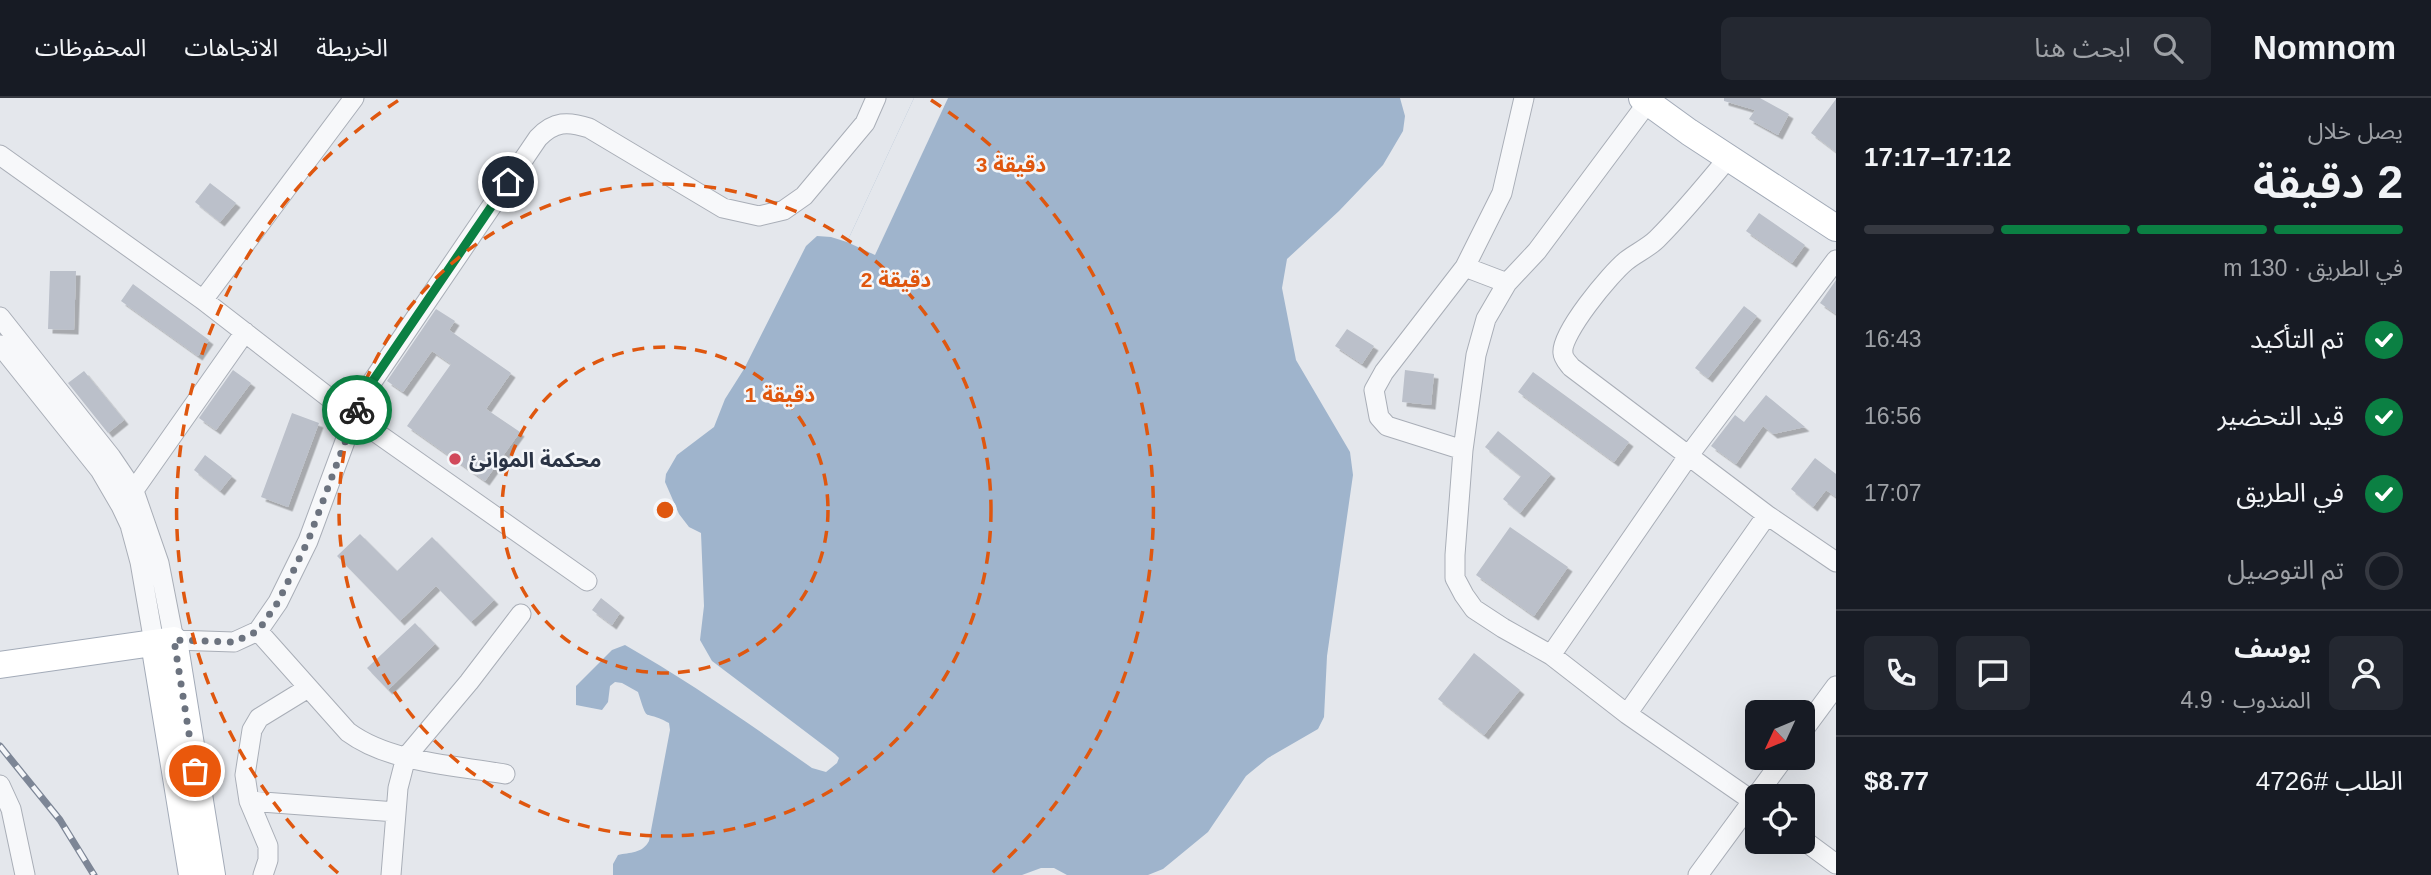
<!DOCTYPE html>
<html lang="ar">
<meta charset="utf-8">
<style>
:root{--surface:#171b24;--page:#242831;--text:#f1f3f6;--muted:#9ea1a6;--line:#363941;--accent:#0b8043}
body{margin:0;font-family:Helvetica,"Noto Sans Arabic",sans-serif;background:var(--page);color:var(--text);direction:rtl;height:100vh;display:flex;flex-direction:column;font-size:26px;white-space:nowrap}
*{box-sizing:border-box;margin:0}
p{font-size:23px;color:var(--muted)}
.icon{flex:none;width:38px;height:38px;fill:none;stroke:currentColor;stroke-width:2;stroke-linecap:round;stroke-linejoin:round}
.map{position:relative;flex:1;overflow:hidden;direction:ltr}
.side{display:flex;flex-direction:column;background:var(--surface);width:595px}
.side>*{flex:none}
.needle{width:46px;rotate:226deg}
.controls{position:absolute;left:1745px;top:602px;display:grid;gap:14px}
.controls a{display:grid;place-items:center;width:70px;height:70px;border-radius:10px;background:var(--surface);box-shadow:0 7px 28px #0002;font-size:35px}
.pin{position:absolute;display:grid;place-items:center;width:60px;height:60px;color:#fff;margin:-30px;border:4px solid #fff;border-radius:50%;box-shadow:0 2px 7px #0007}
.courier{position:absolute;display:grid;place-items:center;width:70px;height:70px;margin:-35px;border:5px solid #0b8043;border-radius:50%;background:#fff;color:#222;box-shadow:0 2px 9px #0007}
.summary em{font-style:normal;font-weight:600}
.summary div{display:flex;flex-direction:column-reverse}
.summary{display:flex;align-items:center;justify-content:space-between;height:119px;padding:0 28px}
h1{font-size:46px;font-weight:600;line-height:52px}
.bar{display:grid;grid-template-columns:repeat(4,1fr);gap:10px 7px;align-content:center;height:84px;padding:0 28px}
.bar i{height:9px;border-radius:5px;background:var(--line)}
.bar .current{background:var(--accent)}
.bar p{grid-column:span 4}
.line{display:flex;align-items:center;gap:18px;padding:0 28px;border-top:2px solid var(--line)}
.line div{flex:1}
.round{display:grid;place-items:center;flex:none;width:74px;height:74px;border-radius:10px;background:var(--page)}
ol{padding:0 28px;list-style:none}
li{display:flex;align-items:center;gap:21px;height:77px}
li p{margin-inline-start:auto}
li .icon{padding:7px;border-radius:50%;background:var(--accent);color:#fff;stroke-width:4}
li:last-child{color:var(--muted)}
li i{width:38px;height:38px;border:4px solid var(--line);border-radius:50%}
header{display:flex;align-items:center;gap:42px;box-sizing:border-box;height:98px;padding:0 35px;background:var(--surface);border-bottom:2px solid var(--line)}
header strong{font-size:33px}
nav{display:flex;gap:38px;margin-inline-start:auto;font-size:24px}
.search{width:490px;height:63px;background:var(--page);display:flex;align-items:center;gap:18px;box-sizing:border-box;padding:0 24px;border-radius:10px;color:var(--muted);font-size:26px}
main{display:flex;flex:1;min-height:0}
.map>svg:first-child{display:block}
.water{fill:#9fb4cc}
.pier{fill:#e4e7ec}
.building{fill:#bbc0ca;filter:url(#shadow)}
.lines{fill:none;stroke-linecap:round;stroke-linejoin:round}
.minor-casing{stroke:#a9aeb7;stroke-width:21}
.major-casing{stroke:#a3abb8;stroke-width:28}
.minor{stroke:#f7f8fa;stroke-width:19}
.major{stroke:#fff;stroke-width:26}
.rail-casing{stroke:#7d8696;stroke-width:7}
.rail{stroke:#f4f6f9;stroke-width:4.5;stroke-dasharray:13;stroke-linecap:butt}
.done{stroke:#6c737f;stroke-width:7;stroke-dasharray:0 12.6}
.route{stroke:#0b8043;stroke-width:9}
.ring{fill:none;stroke:#df570f;stroke-width:3.5;stroke-dasharray:12 9}
.poi-dot{fill:#d1495b;stroke:#f4f6f9;stroke-width:2.5}
.labels{text-anchor:middle;dominant-baseline:central;stroke-width:5;stroke-linejoin:round;paint-order:stroke}
.poi-label{font-size:21px;font-weight:bold;fill:#2b3445;stroke:#f4f6f9;text-anchor:start}
.centre{fill:#df570f;stroke:#f4f6f9;stroke-width:3.5}
.ring-label{font-size:21px;text-anchor:middle;font-weight:bold;fill:#df570f;stroke:#f4f6f9;stroke-width:5;stroke-linejoin:round;paint-order:stroke}
</style>
<header>
<strong>Nomnom</strong>
<div class="search"><svg class="icon" aria-label="search" viewBox="0 0 24 24"><circle cx="10" cy="10" r="6"/><path d="M15 15l6 6"/></svg>ابحث هنا</div>
<nav><a>الخريطة</a><a>الاتجاهات</a><a>المحفوظات</a></nav>
</header>
<main>
<section class="side">
<div class="summary"><div><h1>2 دقيقة</h1><p>يصل خلال</p></div><em>17:12–17:17</em></div>
<div class="bar"><i class="current"></i><i class="current"></i><i class="current"></i><i></i><p>في الطريق · 130 m</p></div>
<ol>
<li><svg class="icon" aria-label="check" viewBox="0 0 24 24"><path d="M5 12l5 5 9-10"/></svg>تم التأكيد<p>16:43</p></li>
<li><svg class="icon" aria-label="check" viewBox="0 0 24 24"><path d="M5 12l5 5 9-10"/></svg>قيد التحضير<p>16:56</p></li>
<li><svg class="icon" aria-label="check" viewBox="0 0 24 24"><path d="M5 12l5 5 9-10"/></svg>في الطريق<p>17:07</p></li>
<li><i></i>تم التوصيل</li>
</ol>
<div class="line" style="height:126px"><a class="round"><svg class="icon" aria-label="person" viewBox="0 0 24 24"><circle cx="12" cy="8" r="4"/><path d="M4 21q1-7 8-7t8 7"/></svg></a><div><b>يوسف</b><p>المندوب · 4.9</p></div><a class="round"><svg class="icon" aria-label="chat" viewBox="0 0 24 24"><path d="M4 5h16v11H9l-5 4z"/></svg></a><a class="round"><svg class="icon" aria-label="phone" viewBox="0 0 24 24"><path d="M5 4h4l2 5-3 2q2 4 5 5l2-3 5 2v4C11 20 4 13 5 4z"/></svg></a></div>
<div class="line" style="height:91px"><div>الطلب #4726</div><b>$8.77</b></div>
</section>
<div class="map">
<svg width="1836" height="777" viewBox="0 0 1836 777">
<defs>
<filter id="shadow"><feDropShadow dx="4.5" dy="4.5" stdDeviation="0" flood-color="#0004"/></filter>
</defs>
<rect width="100%" height="100%" fill="#e4e7ec"/>
<path class="water" d="M914,0H1400L1405,18L1403,33L1383,67L1339,113L1287,161L1282,190L1296,262L1350,354L1353,377L1327,558L1324,619L1318,631L1268,660L1246,678L1208,734L1163,771L1148,777H1067L1054,770H1041L1022,777H613V766L618,757C630,754 642,756 649,743L670,632L669,625C642,610 649,628 638,594L622,585L615,584L610,588L608,604L602,612L576,607V588L612,552L625,547C690,584 751,627 812,670L826,674L837,665L839,660L835,656L712,563L700,542L704,508L701,435L689,429L679,416L665,384L666,376L677,357L714,329L725,301L744,271L806,148L817,138L831,139L847,144Z"/>
<path class="pier" d="M914,0H948L875,157L847,144Z"/>
<path class="building" d="M1724,0H1760L1789,16L1778,37L1749,21L1755,12L1724,3Z
M1836,1V54L1811,35Z
M210,85L236,105L220,124L195,104Z
M1759,115L1805,147L1792,165L1746,133Z
M50,173H76L74,232L48,231Z
M1836,182V216L1820,205Z
M133,186L209,242L198,258L121,203Z
M1744,208L1757,218L1708,280L1695,270Z
M436,211L455,223L449,232L511,275L486,311L520,334L485,383L407,328L451,266L432,253L403,294L387,283Z
M1347,231L1374,248L1362,266L1335,248Z
M233,272L251,285L216,332L199,320Z
M1405,272L1434,276L1431,307L1402,304Z
M84,273L124,322L108,335L68,285Z
M1533,274L1629,344L1614,364L1518,294Z
M1766,297L1805,329L1773,336L1763,328L1736,366L1711,348L1735,317L1744,324Z
M292,315L319,325L288,409L261,399Z
M1498,333L1551,376L1520,415L1503,401L1521,378L1485,349Z
M205,357L232,378L220,393L194,372Z
M1815,360L1836,376V399L1826,392L1813,409L1791,391Z
M1510,429L1568,469L1534,518L1476,477Z
M360,436L397,473L432,439L494,502L471,524L436,488L400,523L337,458Z
M601,500L620,515L612,527L592,512Z
M415,525L435,546L388,592L367,570Z
M1474,555L1520,592L1484,637L1438,601Z"/>
<g class="lines">
<defs>
<path id="minor" d="M1651,0L1537,153L1507,185L1486,221L1476,257L1463,352L1455,457V480L1464,497L1474,511L1503,530L1551,557L1627,616L1757,706
M0,57L203,202L354,319L308,443L278,504L258,533L234,544L174,542L159,465L134,393L111,359L0,219
M1729,59C1706,87 1683,115 1657,141C1648,150 1636,155 1626,163C1611,175 1560,236 1563,255C1563,260 1568,265 1571,269L1767,417L1836,464
M1465,169L1507,185
M203,202L354,0
M0,247L100,372L121,408L130,427L140,464L154,545
M1463,352L1387,328L1379,319L1374,292L1384,274L1465,169L1502,95L1524,0
M127,402L245,234
M587,483L354,319L372,284L538,40C554,23 568,23 589,30L723,110L759,118L784,112L804,98L865,25L876,0
M258,533L348,634C390,665 454,667 505,676
M1551,557L1689,357L1836,162
M1627,616L1767,417
M1802,634L1836,588
M0,687L11,711L25,777
M249,703L396,714
M1802,741L1836,766
M263,777L268,762V748L249,703L245,677L252,632L259,620L308,590
M391,777L398,690L406,659L469,584L521,516
M1698,777L1784,660"/>
<path id="major" d="M1642,0L1689,34L1836,130
M154,545L192,777
M0,567L174,542L212,777"/>
</defs>
<use href="#minor" class="minor-casing"/>
<use href="#major" class="major-casing"/>
<use href="#minor" class="minor"/>
<use href="#major" class="major"/>
<defs>
<path id="rail" d="M0,648L60,722L94,777"/>
</defs>
<use href="#rail" class="rail-casing"/>
<use href="#rail" class="rail"/>
</g>
<g class="lines">
<path class="done" d="M195,673L174,542L234,544L258,533L278,504L308,443L357,312"/>
<path class="route" d="M357,312L372,284L508,84"/>
</g>
<g class="ring">
<circle cx="665" cy="412" r="163"/>
<circle cx="665" cy="412" r="326"/>
<path d="M338 775A489 489 0 0 1 399 2M931 2A489 489 0 0 1 992 775"/>
</g>
<circle class="poi-dot" cx="455" cy="361" r="7"/>
<g class="labels">
<g class="poi-label">
<text x="469" y="361">محكمة الموانئ</text>
</g>
</g>
<circle cx="665" cy="412" r="10" class="centre"/>
<g class="ring-label">
<text x="1011" y="74">3 دقيقة</text>
<text x="896" y="189">2 دقيقة</text>
<text x="780" y="304">1 دقيقة</text>
</g>
</svg>
<div class="controls">
<a><svg class="needle" viewBox="-14 -14 28 28"><path d="M0-13l5 13h-10z" fill="#e53935"/><path d="M0 13l5-13h-10z" fill="#9ea1a6"/></svg></a>
<a><svg class="icon" aria-label="locate" viewBox="0 0 24 24"><circle cx="12" cy="12" r="6"/><path d="M12 2v4M12 18v4M2 12h4M18 12h4"/></svg></a>
</div>
<div class="pin" style="left:195px;top:673px;background:#ea580c"><svg class="icon" aria-label="bag" viewBox="0 0 24 24"><path d="M5 8h14l-1 12H6zM9 8a3 3 0 0 1 6 0"/></svg></div>
<div class="pin" style="left:508px;top:84px;background:#1f2937"><svg class="icon" aria-label="home" viewBox="0 0 24 24"><path d="M3 11l9-7 9 7M6 9v11h12V9"/></svg></div>
<div class="courier" style="left:357px;top:312px"><svg class="icon" aria-label="bike" viewBox="0 0 24 24"><circle cx="6" cy="16" r="4"/><circle cx="18" cy="16" r="4"/><path d="M6 16l4-8h5l3 8M10 8l3 8H6M13 5h3"/></svg></div>
</div>
</main>
